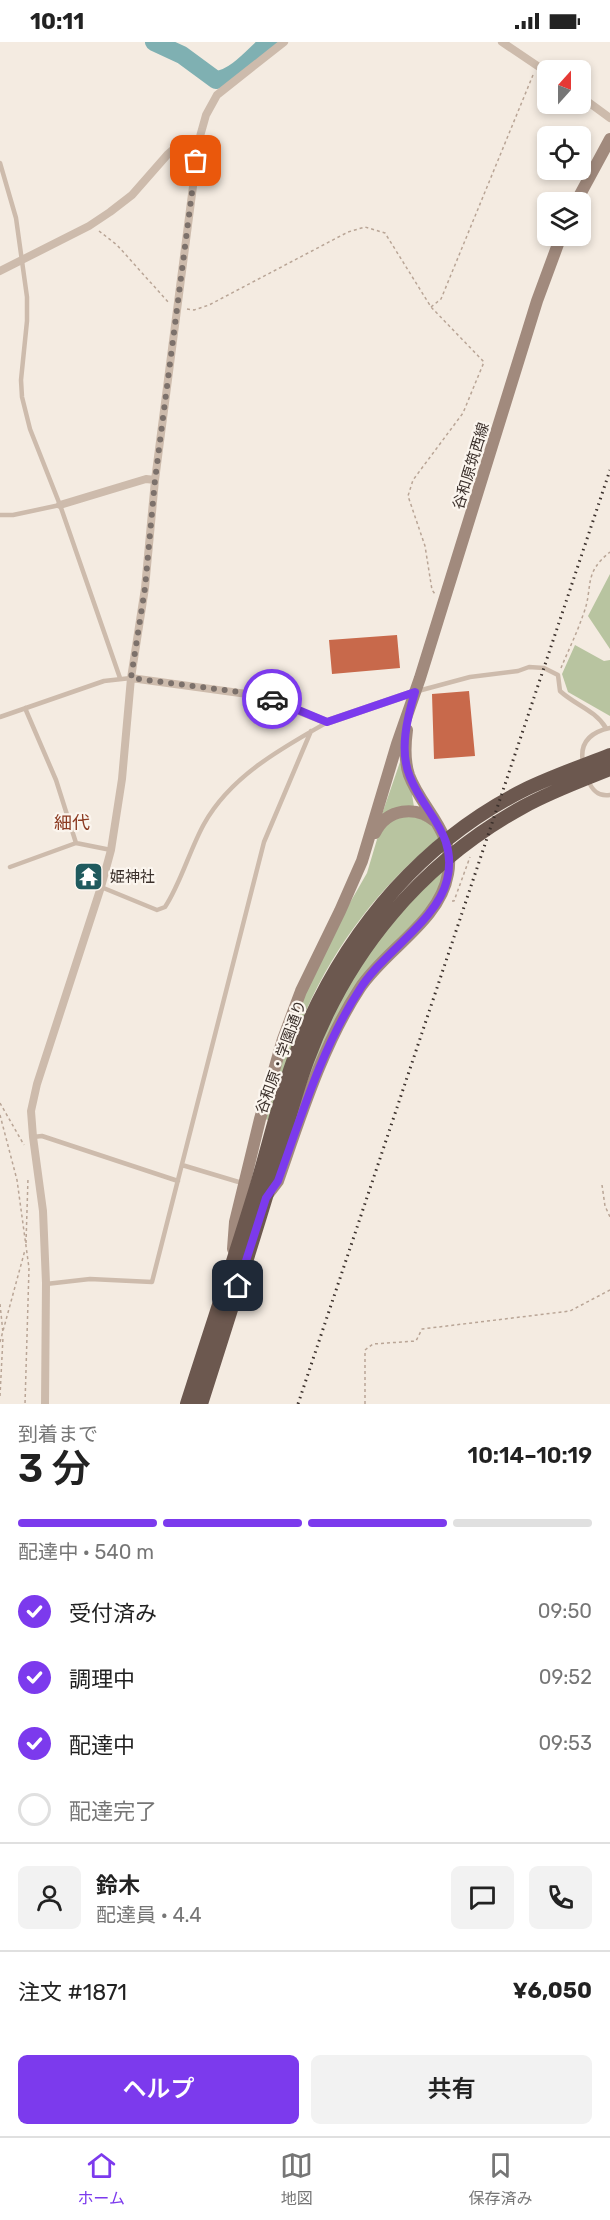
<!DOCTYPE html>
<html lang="ja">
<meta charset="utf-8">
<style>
:root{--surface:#fff;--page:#f2f2f2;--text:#222;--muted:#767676;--line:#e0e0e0;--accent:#7c3aed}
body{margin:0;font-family:Rubik,"Noto Sans JP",sans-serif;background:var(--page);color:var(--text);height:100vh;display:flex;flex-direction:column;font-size:22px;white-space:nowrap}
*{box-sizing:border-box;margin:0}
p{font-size:20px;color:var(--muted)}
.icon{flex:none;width:33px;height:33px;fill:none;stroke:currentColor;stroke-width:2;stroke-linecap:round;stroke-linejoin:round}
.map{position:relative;height:1362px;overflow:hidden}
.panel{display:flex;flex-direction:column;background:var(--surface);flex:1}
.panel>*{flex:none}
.needle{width:39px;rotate:21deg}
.tools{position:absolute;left:537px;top:18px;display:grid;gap:12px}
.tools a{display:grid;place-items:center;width:54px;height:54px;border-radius:9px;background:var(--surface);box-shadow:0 3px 9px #0003;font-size:30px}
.pin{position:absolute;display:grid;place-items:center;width:51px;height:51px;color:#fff;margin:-26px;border-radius:12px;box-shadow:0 3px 9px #0006}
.courier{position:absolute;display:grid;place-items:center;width:60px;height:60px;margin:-30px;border:4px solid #7c3aed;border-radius:50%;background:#fff;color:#222;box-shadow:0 2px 8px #0007}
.headline em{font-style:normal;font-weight:600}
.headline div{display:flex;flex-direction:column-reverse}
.headline{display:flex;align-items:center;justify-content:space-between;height:102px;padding:0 18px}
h1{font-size:39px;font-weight:600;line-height:45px}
.bar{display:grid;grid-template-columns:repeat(4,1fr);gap:9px 6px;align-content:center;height:72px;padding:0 18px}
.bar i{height:8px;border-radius:4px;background:var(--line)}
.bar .current{background:var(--accent)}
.bar p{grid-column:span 4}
.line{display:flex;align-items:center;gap:15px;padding:0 18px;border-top:2px solid var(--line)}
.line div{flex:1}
.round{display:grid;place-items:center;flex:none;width:63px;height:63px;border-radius:9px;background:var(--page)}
ol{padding:0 18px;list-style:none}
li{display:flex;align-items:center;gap:18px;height:66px}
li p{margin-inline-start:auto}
li .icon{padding:6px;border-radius:50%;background:var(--accent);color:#fff;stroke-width:4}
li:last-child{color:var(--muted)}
li i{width:33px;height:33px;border:3px solid var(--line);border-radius:50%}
.action{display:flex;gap:12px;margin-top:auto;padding:12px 18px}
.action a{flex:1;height:69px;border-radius:9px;background:var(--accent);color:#fff;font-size:24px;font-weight:600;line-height:69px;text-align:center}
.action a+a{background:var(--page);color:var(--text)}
.status{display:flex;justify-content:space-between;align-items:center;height:42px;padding:0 30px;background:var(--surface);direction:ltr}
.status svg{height:16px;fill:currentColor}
.dock{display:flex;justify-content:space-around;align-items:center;height:84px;border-top:2px solid var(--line);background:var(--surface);font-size:16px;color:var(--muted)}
.dock a{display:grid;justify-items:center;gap:3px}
.dock .current{color:var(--accent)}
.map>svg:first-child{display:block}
.green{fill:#b8c4a0}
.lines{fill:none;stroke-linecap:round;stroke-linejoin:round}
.river{stroke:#7fb0b2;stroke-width:18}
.building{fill:#c8694b}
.path{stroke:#b9a596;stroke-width:1.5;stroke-dasharray:3 3;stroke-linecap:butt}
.service{stroke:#cdbbac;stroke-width:4.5}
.minor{stroke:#cdbbac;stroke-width:8}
.secondary{stroke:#a18a7d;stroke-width:12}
.trunk{stroke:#6c584f;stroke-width:14}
.rail{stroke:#3b302b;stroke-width:3;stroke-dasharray:1.5 4.5;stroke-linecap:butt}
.done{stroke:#7c716b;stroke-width:6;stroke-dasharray:0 10.8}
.route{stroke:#7c3aed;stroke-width:8}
.labels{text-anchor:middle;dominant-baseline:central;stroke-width:4.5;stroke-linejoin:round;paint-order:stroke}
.street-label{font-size:15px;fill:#3b302b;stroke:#fbf5ee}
.poi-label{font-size:15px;fill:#3b302b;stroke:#fbf5ee;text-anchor:start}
.quarter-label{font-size:18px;fill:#8c3b22;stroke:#fbf5ee}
</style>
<div class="status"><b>10:11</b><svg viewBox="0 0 49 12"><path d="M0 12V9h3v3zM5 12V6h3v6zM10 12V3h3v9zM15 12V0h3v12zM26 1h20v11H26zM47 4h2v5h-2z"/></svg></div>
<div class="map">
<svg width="610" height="1362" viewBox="0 0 610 1362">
<rect width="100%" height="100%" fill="#f4ebe1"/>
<path class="green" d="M610,532V607L588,574Z
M575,603L604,619L610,618V674L568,650L562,632Z
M400,720L411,746L414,765L381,775Z
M409,772L432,782L440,795C382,842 336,901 306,969C291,1004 280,1041 268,1078L265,1077L278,1026L313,931L336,885L367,831L378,794L388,779Z
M445,826L435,858L359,941L293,1085L314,1016L348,940L399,871Z"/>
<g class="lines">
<path class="river" d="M154,0L182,13L216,38C236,36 254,13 269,0"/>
</g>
<path class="building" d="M397,593L400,626L332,632L329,598Z
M469,649L475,714L434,717L432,652Z"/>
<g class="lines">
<path class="path" d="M99,189L117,203L169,261
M431,265L441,257L533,33
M187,267L194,268L209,263L348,190L365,185L385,191L431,265L484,320L463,371L413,438L408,454L425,504L432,548L435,552
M561,626C568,609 577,591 583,573C594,546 582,532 610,510
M452,859H454L470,815
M0,1061L24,1103
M0,1073L17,1138L29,1226L25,1362
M602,1143L605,1164L610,1175
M26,1201L28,1136
M0,1262L3,1291
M0,1300L25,1208
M0,1354L3,1295
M365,1362V1308L373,1302L416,1299L422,1287L570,1269L610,1248"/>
<path class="service" d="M0,121L16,176L27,255V279L21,338L22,355L30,387L60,463L120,636
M0,473H13L60,463
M418,649L470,635L518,629L529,625L544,626L558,633L560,649C575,663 595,668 606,686
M25,666L56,738L76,801
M0,675L104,639L131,636
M583,721C579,700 591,690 610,686
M588,738C592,748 598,755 610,753
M10,825L76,801L111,808
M101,845L157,868L165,865C180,843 190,807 204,782C230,735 280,707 326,681
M33,1095L42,1094L178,1139
M182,1123L242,1141
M46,1242L90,1237L152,1240L264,800L311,689"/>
<path class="minor" d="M502,0L548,31
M580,54L610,76
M0,229L89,184L110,170L132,153L168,112L176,105L199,98
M60,463L146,437L155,438
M131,636L261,654L327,680L415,650
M45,1362L46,1241L43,1169L33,1095L31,1069L37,1042L101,845L111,808L122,737L131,636L145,546L155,438L199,98L206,73L217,53L284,0"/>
<path class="secondary" d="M576,160L610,97
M375,791C387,766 416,763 436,780
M268,1152L278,1139C300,1076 323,1002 360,946C386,907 440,879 448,832C456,791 422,768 409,733C404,718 405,703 407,688
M233,1207L235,1180L260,1077L283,997L301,949L340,869L362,819L397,702L420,636L537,259L561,194"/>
<path class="trunk" d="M187,1362C210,1290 234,1218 256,1146C272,1092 284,1037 306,986C351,884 425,797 526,747C553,734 582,724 610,713
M201,1362C224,1290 247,1218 269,1145C282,1103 292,1060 307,1019C347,910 421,821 523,765C550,750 580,739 610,727"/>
<path class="rail" d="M298,1362L610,428"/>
</g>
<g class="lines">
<path class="done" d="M196,119L155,438L145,546L131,636L247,651L272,657"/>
<path class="route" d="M238,1244L266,1156L278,1139C301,1075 322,1005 360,947C383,910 437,879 447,838C458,792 425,773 410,735C399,709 407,676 415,650L327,680L272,657"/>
</g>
<defs>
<symbol id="temple-square" viewBox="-11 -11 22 22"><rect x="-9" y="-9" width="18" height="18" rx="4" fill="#1f5a5e" stroke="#fbf5ee"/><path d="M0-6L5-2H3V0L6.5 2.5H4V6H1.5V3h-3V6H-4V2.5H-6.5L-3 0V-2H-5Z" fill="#fff"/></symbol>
</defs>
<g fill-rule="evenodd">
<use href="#temple-square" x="72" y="818" width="33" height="33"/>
</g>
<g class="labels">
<g class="street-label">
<text transform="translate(471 424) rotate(-73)">谷和原筑西線</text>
<text transform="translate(281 1015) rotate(-70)">谷和原・学園通り</text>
</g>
<g class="poi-label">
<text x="110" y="835">姫神社</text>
</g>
<g class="quarter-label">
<text x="72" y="781">細代</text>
</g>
</g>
</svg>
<div class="tools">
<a><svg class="needle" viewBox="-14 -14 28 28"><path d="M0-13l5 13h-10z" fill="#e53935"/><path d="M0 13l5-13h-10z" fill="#767676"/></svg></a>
<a><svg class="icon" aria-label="locate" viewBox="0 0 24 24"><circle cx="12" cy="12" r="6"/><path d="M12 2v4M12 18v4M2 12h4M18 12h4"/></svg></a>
<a><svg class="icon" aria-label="layers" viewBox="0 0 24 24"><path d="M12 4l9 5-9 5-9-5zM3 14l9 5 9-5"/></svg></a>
</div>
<div class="pin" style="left:196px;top:119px;background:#ea580c"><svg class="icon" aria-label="bag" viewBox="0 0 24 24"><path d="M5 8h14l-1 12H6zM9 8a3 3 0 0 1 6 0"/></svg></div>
<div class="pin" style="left:238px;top:1244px;background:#1f2937"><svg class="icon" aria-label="home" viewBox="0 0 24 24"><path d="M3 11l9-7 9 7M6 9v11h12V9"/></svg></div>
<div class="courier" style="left:272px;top:657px"><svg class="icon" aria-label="car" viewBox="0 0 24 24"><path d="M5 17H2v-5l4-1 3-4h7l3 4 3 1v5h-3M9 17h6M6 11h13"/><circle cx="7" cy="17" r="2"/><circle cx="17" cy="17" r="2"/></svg></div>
</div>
<section class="panel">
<div class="headline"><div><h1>3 分</h1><p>到着まで</p></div><em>10:14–10:19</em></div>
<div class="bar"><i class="current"></i><i class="current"></i><i class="current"></i><i></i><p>配達中 · 540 m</p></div>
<ol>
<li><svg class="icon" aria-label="check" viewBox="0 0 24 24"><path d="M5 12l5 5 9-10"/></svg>受付済み<p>09:50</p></li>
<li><svg class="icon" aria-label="check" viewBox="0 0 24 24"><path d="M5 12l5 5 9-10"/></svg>調理中<p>09:52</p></li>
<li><svg class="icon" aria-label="check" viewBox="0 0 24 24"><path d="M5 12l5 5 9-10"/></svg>配達中<p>09:53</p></li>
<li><i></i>配達完了</li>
</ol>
<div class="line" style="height:108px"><a class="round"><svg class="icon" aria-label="person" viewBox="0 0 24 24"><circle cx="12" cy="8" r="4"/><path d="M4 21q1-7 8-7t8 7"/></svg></a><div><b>鈴木</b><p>配達員 · 4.4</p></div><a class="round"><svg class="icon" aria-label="chat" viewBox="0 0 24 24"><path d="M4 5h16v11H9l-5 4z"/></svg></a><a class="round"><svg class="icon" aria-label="phone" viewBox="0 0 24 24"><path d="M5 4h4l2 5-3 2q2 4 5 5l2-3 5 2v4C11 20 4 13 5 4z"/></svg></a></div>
<div class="line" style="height:78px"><div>注文 #1871</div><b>¥6,050</b></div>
<div class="action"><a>ヘルプ</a><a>共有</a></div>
</section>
<nav class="dock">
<a class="current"><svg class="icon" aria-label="home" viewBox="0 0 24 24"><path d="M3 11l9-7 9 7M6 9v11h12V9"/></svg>ホーム</a>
<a><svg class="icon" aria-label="map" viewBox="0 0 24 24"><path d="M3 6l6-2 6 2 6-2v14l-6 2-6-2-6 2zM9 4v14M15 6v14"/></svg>地図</a>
<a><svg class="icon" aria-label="saved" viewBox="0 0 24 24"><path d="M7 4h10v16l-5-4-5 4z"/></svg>保存済み</a>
</nav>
